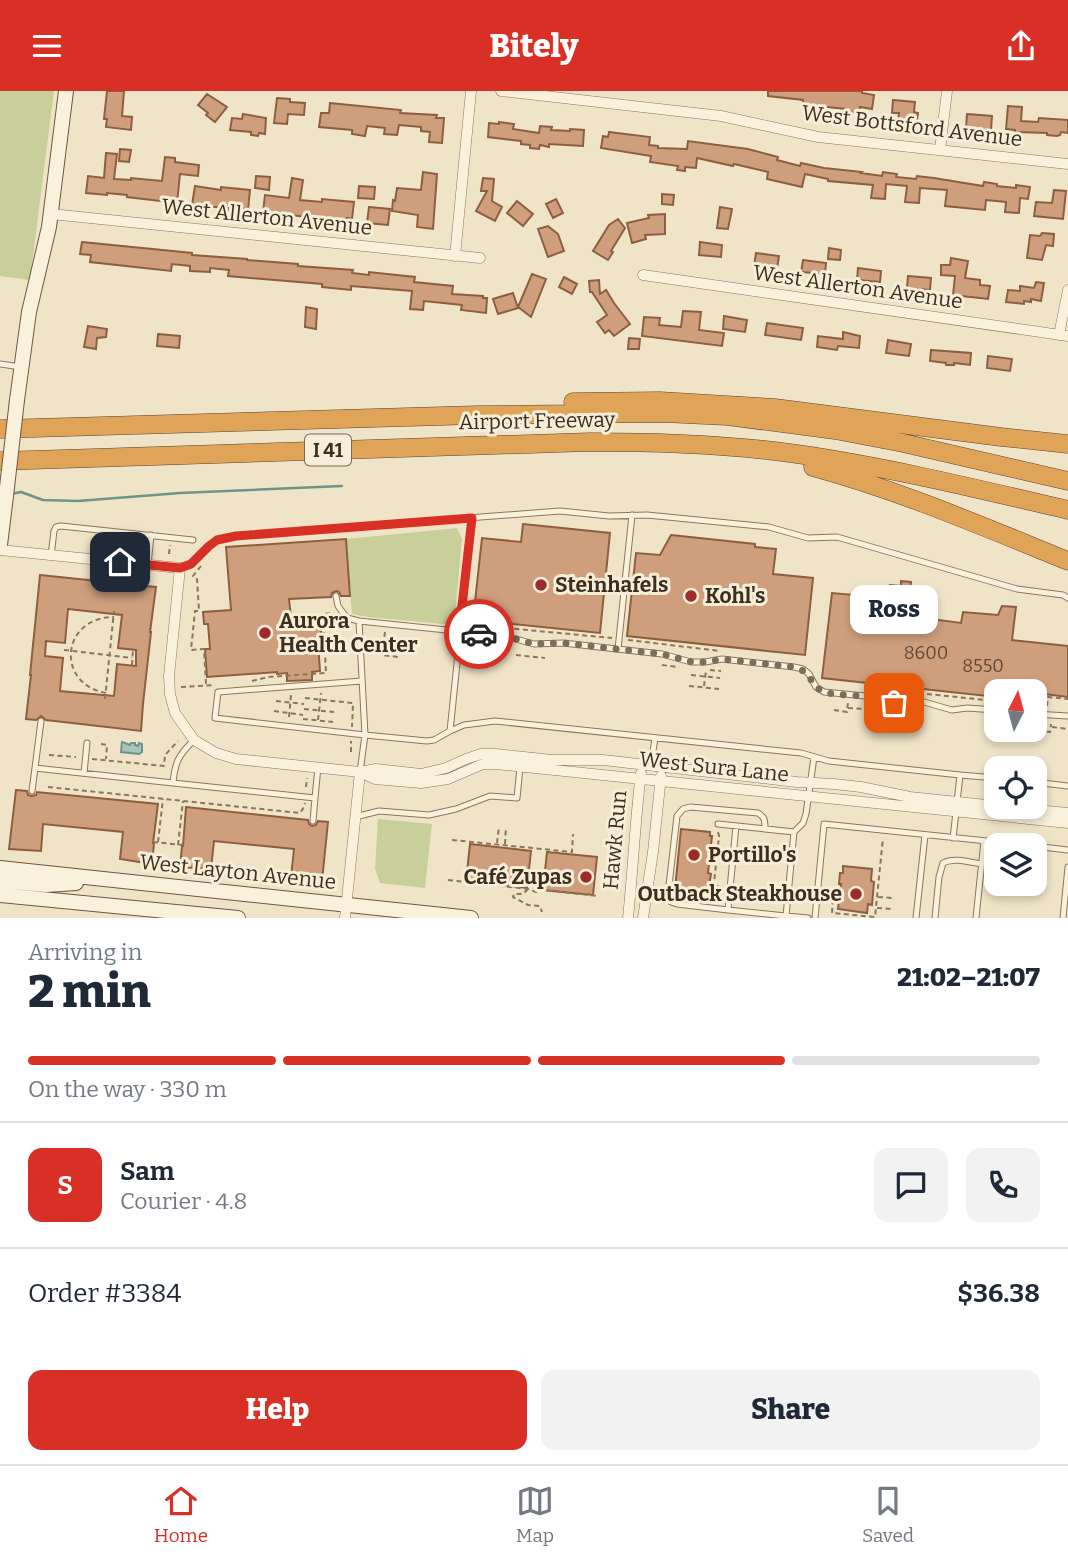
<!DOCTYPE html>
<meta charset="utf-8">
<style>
:root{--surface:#fff;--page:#f2f2f3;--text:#1f2937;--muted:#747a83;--line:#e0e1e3;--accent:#d93025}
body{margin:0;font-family:Bitter,serif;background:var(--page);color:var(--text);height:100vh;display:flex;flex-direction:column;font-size:26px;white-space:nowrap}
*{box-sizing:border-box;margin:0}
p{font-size:23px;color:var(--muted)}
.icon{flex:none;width:38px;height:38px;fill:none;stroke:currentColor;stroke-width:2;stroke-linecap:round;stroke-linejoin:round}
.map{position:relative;height:827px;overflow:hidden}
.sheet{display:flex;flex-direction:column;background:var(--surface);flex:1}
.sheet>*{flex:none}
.needle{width:46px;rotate:6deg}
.tools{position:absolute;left:984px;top:588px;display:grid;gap:14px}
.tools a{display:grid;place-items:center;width:63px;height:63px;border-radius:14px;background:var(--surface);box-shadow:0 4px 10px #0003;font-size:35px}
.pin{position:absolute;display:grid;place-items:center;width:60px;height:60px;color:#fff;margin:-30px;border-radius:14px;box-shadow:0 4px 10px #0006}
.courier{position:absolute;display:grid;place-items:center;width:70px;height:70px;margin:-35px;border:5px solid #d93025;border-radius:50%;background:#fff;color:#222;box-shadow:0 2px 9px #0007}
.bubble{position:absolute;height:49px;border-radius:14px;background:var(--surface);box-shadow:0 4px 10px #0003;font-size:23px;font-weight:800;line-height:49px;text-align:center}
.summary em{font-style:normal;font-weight:800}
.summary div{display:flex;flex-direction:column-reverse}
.summary{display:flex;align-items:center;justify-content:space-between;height:119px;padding:0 28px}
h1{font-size:46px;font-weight:800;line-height:52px}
.bar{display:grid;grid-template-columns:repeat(4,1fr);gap:10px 7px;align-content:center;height:84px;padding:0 28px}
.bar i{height:9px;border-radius:5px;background:var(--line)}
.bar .active{background:var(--accent)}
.bar p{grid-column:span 4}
.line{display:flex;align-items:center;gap:18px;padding:0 28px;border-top:2px solid var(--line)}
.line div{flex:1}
.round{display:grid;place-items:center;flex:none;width:74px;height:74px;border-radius:14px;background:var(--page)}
.action{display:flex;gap:14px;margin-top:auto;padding:14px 28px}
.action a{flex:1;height:80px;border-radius:14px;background:var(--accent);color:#fff;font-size:28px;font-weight:800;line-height:80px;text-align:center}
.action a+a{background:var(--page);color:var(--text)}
header{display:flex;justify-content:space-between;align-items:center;height:91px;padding:0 28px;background:var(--accent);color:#fff;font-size:32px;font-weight:800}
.menu{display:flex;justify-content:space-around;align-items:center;height:98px;border-top:2px solid var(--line);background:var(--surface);font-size:19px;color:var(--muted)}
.menu a{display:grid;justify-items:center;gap:4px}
.menu .active{color:var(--accent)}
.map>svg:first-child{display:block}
.green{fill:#c9cf9b}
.water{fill:#a9c4bc;stroke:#6f938a;stroke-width:2}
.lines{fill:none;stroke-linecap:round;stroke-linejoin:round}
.stream{stroke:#6f938a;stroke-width:2.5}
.building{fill:#cf9f7d;stroke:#8d5f41;stroke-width:2;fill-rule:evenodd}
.service-casing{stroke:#8d765c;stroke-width:7}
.minor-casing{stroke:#8d765c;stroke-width:11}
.secondary-casing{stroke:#6f573f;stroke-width:16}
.motorway-casing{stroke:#5b4430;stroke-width:19}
.path{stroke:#8d765c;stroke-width:2;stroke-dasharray:5 3.5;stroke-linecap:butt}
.service{stroke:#faf1dc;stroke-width:5}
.minor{stroke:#faf1dc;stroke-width:10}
.secondary{stroke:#faf1dc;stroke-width:14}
.motorway{stroke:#e0a458;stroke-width:18}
.secondary-bridge-casing{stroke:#6f573f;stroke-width:16;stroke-linecap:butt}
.secondary-bridge{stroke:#faf1dc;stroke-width:14}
.done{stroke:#7c6e5b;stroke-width:7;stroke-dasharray:0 12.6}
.route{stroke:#d93025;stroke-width:9}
.poi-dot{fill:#9e2a2b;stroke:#f7eed8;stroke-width:2.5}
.labels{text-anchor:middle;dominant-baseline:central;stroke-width:6;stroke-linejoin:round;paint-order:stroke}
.number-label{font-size:18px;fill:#624a37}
.shield{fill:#f7eed8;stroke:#756857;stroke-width:2}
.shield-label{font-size:19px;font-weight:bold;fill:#3d2e20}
.street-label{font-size:21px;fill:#3d2e20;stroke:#f7eed8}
.poi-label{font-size:21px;font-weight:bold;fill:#3d2e20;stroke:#f7eed8;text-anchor:start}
</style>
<header><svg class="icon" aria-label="menu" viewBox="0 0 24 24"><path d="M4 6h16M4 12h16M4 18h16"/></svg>Bitely<svg class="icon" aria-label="share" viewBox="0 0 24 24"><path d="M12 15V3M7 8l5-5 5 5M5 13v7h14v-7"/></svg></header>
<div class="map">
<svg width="1068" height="827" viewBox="0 0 1068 827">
<rect width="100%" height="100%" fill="#f0e4c8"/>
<path class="green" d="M0,0H54L30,189L0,185Z
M457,437L462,448L454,534L368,526L352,523L346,448Z
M378,728L432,733L425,797L380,792L375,778Z"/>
<path class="water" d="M122,651L130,654L131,652H135V654L138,655L139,652L142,653V661L139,663L121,661Z"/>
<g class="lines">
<path class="stream" d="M11,403L21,401L43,409L78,410L180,402L342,395"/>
</g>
<path class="building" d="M107,0H124L122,25L132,26L131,39L106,36L107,28H104Z
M768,0H862V2L874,4L872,18L860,16L859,22L846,20V18L807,14V13L803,12V9L768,5Z
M207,3L227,16L215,31L206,24L208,22L198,14Z
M277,7L290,8V11L305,12L304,24L288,23L287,33L274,32Z
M893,9L915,11L914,21L918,22L916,35L898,32L899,22H892Z
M330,12L401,19L400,22L437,24L436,27H444L442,52L429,51L430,41L421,40V36L399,34L397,44L384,43L385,37L367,35L365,45L352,43V39L319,36L321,22H329Z
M1008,15L1022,16L1021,30L1038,31L1039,27L1068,29V42L1061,41L1060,44L1057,45L1047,44V42L1015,41V39L1006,38Z
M243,23L266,27L265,43L259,42L258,45L251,44V41L230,39L232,27L242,28Z
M967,23L992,25L991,39L966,37Z
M499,31L514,33L513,38L539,42L540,35L552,36L551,39L570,40V38L584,39L583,55L549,53V56L540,54L539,58L530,57V54L521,53V50L488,46L489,32L499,33Z
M609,41L650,46L649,54L658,55V57L687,58L688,50L748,58L778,66L777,69L800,75L801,72L824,77L862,81L861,82L882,85L883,81L897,83L896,86L916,88L917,85L934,87L983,95L984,91L997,93V95L1016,97V94L1030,96L1028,108L1020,107L1019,122L1005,121L1006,111L986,109L985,119L945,115L947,99L920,97L919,112L905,111L907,95L886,93L885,108L871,107L873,94L828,90V88L805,83L802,96L767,88L768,81L734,73L733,75L697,67L696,77L685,76V80L677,79L678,75L650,71L651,65L601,57L603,45L608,46Z
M120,58L131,59L129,71L119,70Z
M106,62L117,63L114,88L131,89V87L162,90L165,66L175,67V71L199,74L198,85L180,83L177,112L127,106V104L107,102V104L86,102L88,85L104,87Z
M423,81L437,83L433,138L417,136L418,124L392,120L393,109L395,110L397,97L421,99Z
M256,85L270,86L269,99L255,97Z
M292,87L303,89L300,109L322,111V108L354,111L352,128L347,127L346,129L317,127L263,121L265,104L289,107Z
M483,87L494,88L492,110L502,116L495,130L476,120L487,100H481Z
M195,95L221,99V96L250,99L248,119L239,118V121L227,119L228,117L192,114Z
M359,95L375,96L374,108L358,107Z
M1054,99L1066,100L1063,128L1034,125L1036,111L1052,112Z
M662,103L674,104L673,114L662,113Z
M556,108L563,122L553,127L546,113Z
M517,110L533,123L523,135L507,122Z
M369,116L390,118L388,134L367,132Z
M720,116L732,118L728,138L717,137Z
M665,123V143L645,144L646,148L632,152L627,132L649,127L648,124Z
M618,128L625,137L611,160L613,161L608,169L593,160L609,134Z
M548,135L558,143L564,160L548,166L538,138Z
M1042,142L1054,143L1053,155L1046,154L1042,169L1027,167L1030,144L1040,145Z
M82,151L192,162V164L247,168V169L298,173V175L353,179L352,182L369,184V181L415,186L414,191L453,195L452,203L483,205V207H487L486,222L461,219L462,214L424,210L423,219L410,218L412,200L351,195V199L322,196V193L228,185L229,179L210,177V181L190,180V175L172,173L171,180L90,171L91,164L80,163Z
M700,151L722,154L721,166L699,164Z
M829,157L841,159L840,169L828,168Z
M756,162L779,165L777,178L754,175Z
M951,167L968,170L965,187L980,189V194L990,195L988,208L953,204L955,185L941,184V174H950Z
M803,169L826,172L825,183L801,181Z
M858,177L881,180L880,191L857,189Z
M532,183L546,188L531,226L518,216Z
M908,185L931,187L930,199L907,197Z
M564,186L577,193L572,203L559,196Z
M599,189L600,203L606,199L614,212L630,233L614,245L609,239L605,242L597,231L607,224L592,201H590L589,190Z
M1036,191L1044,192L1041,210L1031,208V211L1024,210V213L1006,211L1008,199L1020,200V195L1034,197Z
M513,202L518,217L498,223L493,208Z
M306,216L317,218L316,238L305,236Z
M683,220L701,221L699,239L724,242L722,255L642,245L644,226L660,227L659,234L681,236Z
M724,225L747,229L745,241L723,238Z
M767,232L803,237L801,249L765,244Z
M88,235L107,238L106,246L97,247L96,258L84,256Z
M843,241L860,245L859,257L838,255L837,259L817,256L818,245L843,248Z
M158,243L180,245L179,257L157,255Z
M629,247L640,248L639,258H628Z
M888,249L911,253L909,265L886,262Z
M931,259L971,262L970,274L954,272V274H946V272L930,270Z
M988,265L1012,268L1010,280L987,277Z
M523,433L610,442L600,542L473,529L482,447L521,451Z
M671,444L755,453V456L776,458L773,483L813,487L805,564L627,545L636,462L660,464Z
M346,448L350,505H341L339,501L336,500L332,502L331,506L289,508L291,526L320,524L322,552H318L320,580L312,581V589L287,590V582L277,583V581L207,586L205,558H210L208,533H204L203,521L231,519L226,456Z
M40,484L136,494L137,498L140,500L144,499L146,495L156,496L150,541H151L143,613L141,640L46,629L41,625L36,629L26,628L31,584H30ZM68,518L122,524L118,557L136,559V575L117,573L114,605L60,600L63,567L45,565L46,550L65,552Z
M901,490L911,491L910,504L915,505V509L933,511L931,528L961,532L963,521L998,524L1002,515L1016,516L1012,549L1068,555V606L1044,603V611L1034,610V600H996V606L822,587L832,502L888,507L890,494L901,495Z
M16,699L27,700L28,704L32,705L36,704L37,701L158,713L153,752H154L152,773L120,768L123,741L43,733L41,760L9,758Z
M186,716L308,729L309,733L312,735L316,734L318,730L328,731L322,790L291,786L294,758L214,750L211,778L180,776L182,755H183Z
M681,738L710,741V745H712L708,782L711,783L710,789L709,798L706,797V802L675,798Z
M470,753L531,760L527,797L466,790Z
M547,761L597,766L593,804L543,799Z
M843,775L872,778L871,790L874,791L872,814L868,813L867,822L838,818L841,793H839L840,782H843Z"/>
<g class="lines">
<defs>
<path id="service" d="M0,273L21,276
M51,465L54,440L56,436L61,435L193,449
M148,474L151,444
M180,477L191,473L209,455L217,449L236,445L560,420L609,425L647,424L769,436L808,447L837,446L1017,498L1063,504L1068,507
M141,495L143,473
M336,505L338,515L347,527L359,530
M618,558L632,424
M362,590L218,601L215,627L365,644L359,530L505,545L534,553L563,552L662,563L691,571H705L722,568L794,576L803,578L809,583L816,596L824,601L865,605L894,612L924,611L952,619L967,617L996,619
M1034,623L1068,625
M41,630L35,677L173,692C175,670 179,664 194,649
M450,640L464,634L495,630L801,662L829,670L960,684
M652,667L655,647
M643,673L652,667L659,675
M360,681L365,644L427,650L434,649L450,640L472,427
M84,682L87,652
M1034,691L1068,695
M173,692L315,707L318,676
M32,700L35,677
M957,711L960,684L996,687
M355,726L379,720L429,724L456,718L490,705L517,707L520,676
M313,730L315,707
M718,733L794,741
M736,735L728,819L786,825L794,741L803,732L806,723L814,666
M953,747L956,721
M1034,755L1068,759
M728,819L677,813L671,811L668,803L677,725L683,718L690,716L758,722C765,726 765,730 765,738
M786,825L808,827
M815,827L824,733L1026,754
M916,827L925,744
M935,827L939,786L943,772C954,766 969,771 981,773
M976,827L984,750
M1063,827L1068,776"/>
<path id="minor" d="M501,0L721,25L818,46L1068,73
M940,59L947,0
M51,123L480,167
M455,165L471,0
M643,184L1068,245
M1059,244L1068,199
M0,459L180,477L169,585L170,603L175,622L194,649L216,662L236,668L360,681L376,678L421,683L446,677L466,668L481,663H496L552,669H603L797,691L834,693L861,696L910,706L996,715
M360,681L375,688L421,692L448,688L483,673H496L1068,732
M1004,716L1068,722
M345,827L360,681
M628,827C633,779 635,730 641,682
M643,827L653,761L661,685"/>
<path id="secondary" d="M17,309L29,221L49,136L66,0
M0,454L6,405
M0,777L471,827
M0,790L46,794L76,792
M0,804L238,827"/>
<path id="motorway" d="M573,311L660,310L775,317L1001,346L1068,353
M0,338L477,324L663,322L727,325L835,339L903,352L1068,390
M0,370L590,351C659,351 728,353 797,363C888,376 978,398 1068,419
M813,376C901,400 984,436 1068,470"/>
</defs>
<use href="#service" class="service-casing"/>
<use href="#minor" class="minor-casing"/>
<use href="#secondary" class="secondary-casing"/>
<use href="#motorway" class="motorway-casing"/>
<path class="path" d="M169,463L170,454
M201,475L193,485L197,488L199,520H195L191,559L204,558L206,593
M506,537L612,547
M385,541L382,564L398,566
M628,549L720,560
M384,552L399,553
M488,553L511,555
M64,559L132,567
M516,564L545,567
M132,574L133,558
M662,574L678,576
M710,579L721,580
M691,584L720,587
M252,590L268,586L326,582L323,523L334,522
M689,595L719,598
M704,595L706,580
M181,596L215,594
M871,598L918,602
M106,602C55,593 61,526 114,526
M927,603L996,610
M305,607L353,612L352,636
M105,608L114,520
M276,610L304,613
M1034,614L1043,615
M1047,615L1048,606L1068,608
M848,617L864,618
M304,618L334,621
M834,619L847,621L848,611
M274,620L303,624
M906,625L922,627
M289,626L291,604
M303,628L333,631
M318,629L321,602
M892,629L904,630L905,619
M1052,636L1068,638
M1038,639L1050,641L1051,633
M101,653L107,654L106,668
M351,661V650
M49,664L76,666
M92,668L164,675L165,664L178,650
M48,696L300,722L304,716L305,712
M306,696L307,687
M718,741L719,745L713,801L720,802
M452,749L572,761L573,743
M153,751L183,754
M158,751L163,708
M497,752L499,736
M505,753L506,736
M178,754L183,710
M448,789L528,798L536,801L542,799L598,805
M714,795L723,796
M739,797L779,802
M528,798L523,803H514L513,806L528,814L540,815L542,821
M795,803L810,805
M826,806L833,807L832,822L875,826L883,747
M878,806L893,807
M877,817L892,818"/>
<use href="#service" class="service"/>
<use href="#minor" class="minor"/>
<use href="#secondary" class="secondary"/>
<use href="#motorway" class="motorway"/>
<defs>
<path id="secondary-bridge" d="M6,405L17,309"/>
</defs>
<use href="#secondary-bridge" class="secondary-bridge-casing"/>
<use href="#secondary-bridge" class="secondary-bridge"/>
</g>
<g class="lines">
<path class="done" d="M479,543L505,545L534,553L563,552L662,563L692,571H705L722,568L794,576C814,581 809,595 823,600C834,605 849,603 861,605C872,606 883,611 894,612"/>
<path class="route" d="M120,471L180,477L191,473L209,455L217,449L236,445L472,427L459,541L479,543"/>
</g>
<g class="poi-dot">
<circle cx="541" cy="494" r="7"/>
<circle cx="691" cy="505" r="7"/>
<circle cx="265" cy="542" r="7"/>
<circle cx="694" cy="764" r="7"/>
<circle cx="586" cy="786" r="7"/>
<circle cx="856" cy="803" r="7"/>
</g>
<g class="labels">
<g class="number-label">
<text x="926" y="562">8600</text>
<text x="983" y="575">8550</text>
</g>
<rect class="shield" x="305" y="343.5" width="46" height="31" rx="5"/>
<g class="shield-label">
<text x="328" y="359">I 41</text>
</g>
<g class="street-label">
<text transform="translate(912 35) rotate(7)">West Bottsford Avenue</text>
<text transform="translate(267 126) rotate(6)">West Allerton Avenue</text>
<text transform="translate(858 196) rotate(8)">West Allerton Avenue</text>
<text transform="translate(537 330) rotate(-1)">Airport Freeway</text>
<text transform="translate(714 676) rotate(6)">West Sura Lane</text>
<text transform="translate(615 749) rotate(-85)">Hawk Run</text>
<text transform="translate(238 781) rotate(6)">West Layton Avenue</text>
</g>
<g class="poi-label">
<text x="555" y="494">Steinhafels</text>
<text x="705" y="505">Kohl's</text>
<text x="279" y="530">Aurora<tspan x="279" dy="24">Health Center</tspan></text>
<text x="708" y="764">Portillo's</text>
<text x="572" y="786" text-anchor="end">Café Zupas</text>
<text x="842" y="803" text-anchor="end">Outback Steakhouse</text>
</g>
</g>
</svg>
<div class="tools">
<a><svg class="needle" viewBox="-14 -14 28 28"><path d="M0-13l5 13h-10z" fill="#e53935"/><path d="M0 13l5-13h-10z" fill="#747a83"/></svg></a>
<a><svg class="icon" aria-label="locate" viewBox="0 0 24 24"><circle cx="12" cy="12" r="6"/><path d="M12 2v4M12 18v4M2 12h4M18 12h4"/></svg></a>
<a><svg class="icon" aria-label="layers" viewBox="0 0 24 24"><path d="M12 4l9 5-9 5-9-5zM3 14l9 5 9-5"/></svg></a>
</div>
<div class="pin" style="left:894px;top:612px;background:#ea580c"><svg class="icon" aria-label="bag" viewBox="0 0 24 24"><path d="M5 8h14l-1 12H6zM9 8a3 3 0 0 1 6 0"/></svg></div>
<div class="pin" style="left:120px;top:471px;background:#1f2937"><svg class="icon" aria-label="home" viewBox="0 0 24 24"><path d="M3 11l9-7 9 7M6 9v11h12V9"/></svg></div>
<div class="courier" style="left:479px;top:543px"><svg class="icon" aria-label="car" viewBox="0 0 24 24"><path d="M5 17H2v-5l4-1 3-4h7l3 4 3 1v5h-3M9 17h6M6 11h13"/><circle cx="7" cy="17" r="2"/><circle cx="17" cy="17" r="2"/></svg></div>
<div class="bubble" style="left:850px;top:494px;width:88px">Ross</div>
</div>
<section class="sheet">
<div class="summary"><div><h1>2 min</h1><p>Arriving in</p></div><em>21:02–21:07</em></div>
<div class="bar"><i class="active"></i><i class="active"></i><i class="active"></i><i></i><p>On the way · 330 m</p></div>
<div class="line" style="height:126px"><b class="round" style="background:var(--accent);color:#fff">S</b><div><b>Sam</b><p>Courier · 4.8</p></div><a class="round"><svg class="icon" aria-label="chat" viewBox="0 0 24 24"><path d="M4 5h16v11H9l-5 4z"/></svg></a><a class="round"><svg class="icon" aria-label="phone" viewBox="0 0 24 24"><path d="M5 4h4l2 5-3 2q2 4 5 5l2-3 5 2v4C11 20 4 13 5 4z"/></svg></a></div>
<div class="line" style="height:91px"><div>Order #3384</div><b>$36.38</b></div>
<div class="action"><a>Help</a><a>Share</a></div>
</section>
<nav class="menu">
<a class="active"><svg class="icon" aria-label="home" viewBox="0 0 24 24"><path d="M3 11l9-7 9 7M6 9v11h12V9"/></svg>Home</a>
<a><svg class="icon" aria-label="map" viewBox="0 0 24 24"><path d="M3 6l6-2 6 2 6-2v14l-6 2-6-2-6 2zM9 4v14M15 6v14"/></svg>Map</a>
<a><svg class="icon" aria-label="saved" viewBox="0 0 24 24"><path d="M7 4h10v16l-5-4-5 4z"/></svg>Saved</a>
</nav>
